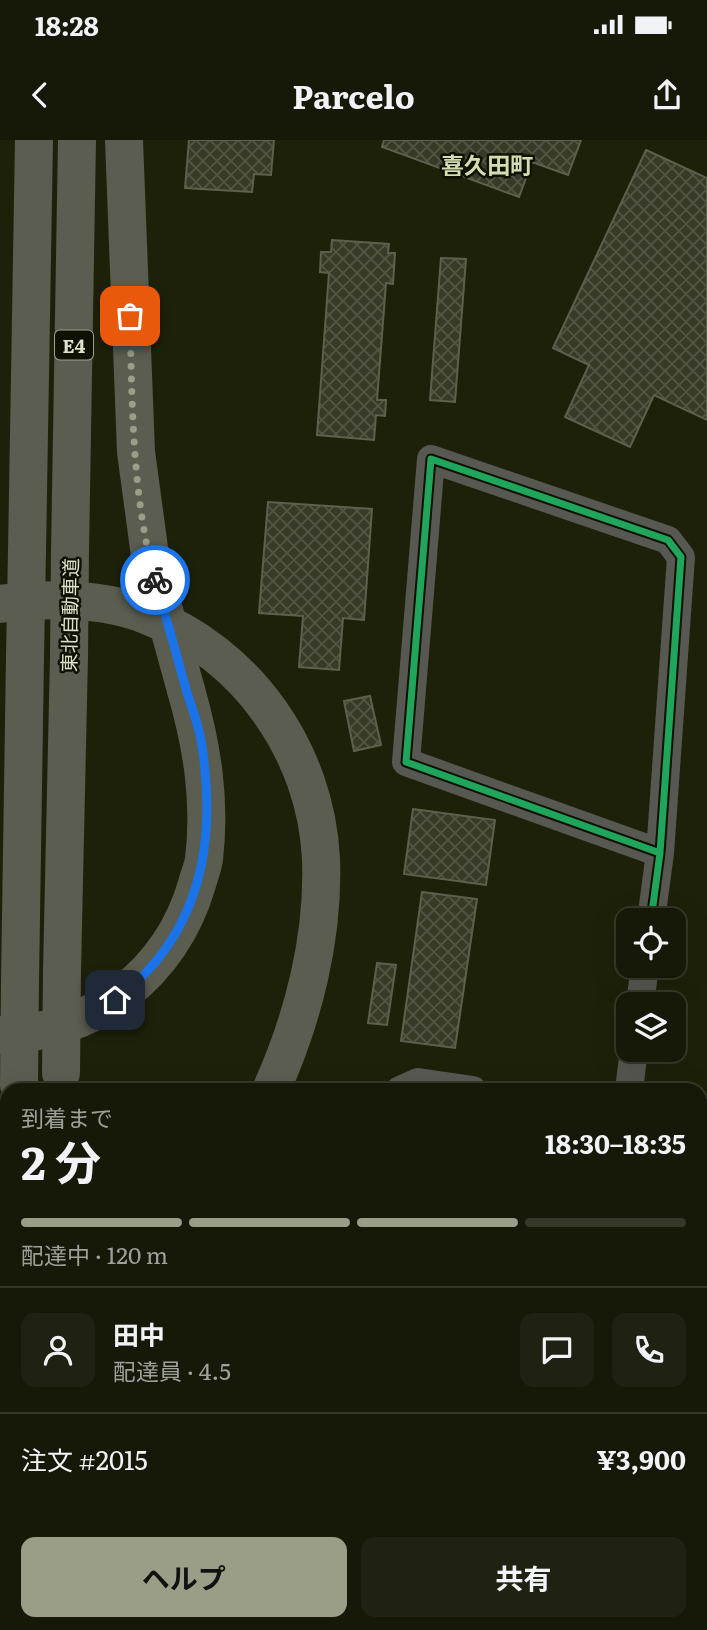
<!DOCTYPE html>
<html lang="ja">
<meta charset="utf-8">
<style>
:root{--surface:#161908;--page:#1f2212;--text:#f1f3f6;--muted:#9ea09c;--line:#353829;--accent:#9a9e87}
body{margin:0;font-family:Literata,"Noto Sans JP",serif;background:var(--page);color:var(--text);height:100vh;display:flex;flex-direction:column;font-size:26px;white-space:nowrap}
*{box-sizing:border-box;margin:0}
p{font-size:23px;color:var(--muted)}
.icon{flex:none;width:38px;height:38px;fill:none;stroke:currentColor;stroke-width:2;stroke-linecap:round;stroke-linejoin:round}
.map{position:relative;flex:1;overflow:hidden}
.details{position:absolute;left:0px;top:943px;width:707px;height:548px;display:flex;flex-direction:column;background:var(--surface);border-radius:21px 21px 0 0;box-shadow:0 7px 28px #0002,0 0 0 2px var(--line)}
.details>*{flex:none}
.fabs{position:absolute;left:616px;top:768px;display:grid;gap:14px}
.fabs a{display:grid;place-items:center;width:70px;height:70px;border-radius:14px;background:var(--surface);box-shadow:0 7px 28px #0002,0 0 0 2px var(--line);font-size:35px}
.pin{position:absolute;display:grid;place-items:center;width:60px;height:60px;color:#fff;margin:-30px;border-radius:14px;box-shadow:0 4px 10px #0006}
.courier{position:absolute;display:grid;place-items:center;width:70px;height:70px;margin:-35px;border:5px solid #1a73e8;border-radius:50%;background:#fff;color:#222;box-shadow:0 2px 9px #0007}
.overview em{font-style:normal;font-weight:700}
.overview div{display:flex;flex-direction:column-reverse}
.overview{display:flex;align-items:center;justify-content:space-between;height:119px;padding:0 21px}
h1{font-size:46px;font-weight:700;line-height:52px}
.bar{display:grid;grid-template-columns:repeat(4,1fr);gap:10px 7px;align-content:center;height:84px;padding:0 21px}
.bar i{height:9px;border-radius:5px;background:var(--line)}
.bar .on{background:var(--accent)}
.bar p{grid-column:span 4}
.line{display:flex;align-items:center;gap:18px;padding:0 21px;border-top:2px solid var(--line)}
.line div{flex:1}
.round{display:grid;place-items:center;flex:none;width:74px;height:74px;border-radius:14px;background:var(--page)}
.action{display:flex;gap:14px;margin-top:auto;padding:14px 21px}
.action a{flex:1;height:80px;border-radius:14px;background:var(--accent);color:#111;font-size:28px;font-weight:700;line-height:80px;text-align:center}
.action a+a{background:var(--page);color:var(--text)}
.status{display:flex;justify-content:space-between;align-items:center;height:49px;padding:0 35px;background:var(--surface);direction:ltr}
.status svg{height:19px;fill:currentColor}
header{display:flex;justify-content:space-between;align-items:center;height:91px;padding:0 21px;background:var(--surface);font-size:32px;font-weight:700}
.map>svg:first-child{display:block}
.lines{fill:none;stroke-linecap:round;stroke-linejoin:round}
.stream{stroke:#1d0837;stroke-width:8}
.building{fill:url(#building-cross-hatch);stroke:#5d604d;stroke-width:2}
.minor-tunnel{stroke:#3a3e27;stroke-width:28;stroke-dasharray:28 14;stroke-linecap:butt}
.minor{stroke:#575851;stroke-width:28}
.highway{stroke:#5a5d4f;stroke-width:38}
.highway-bridge{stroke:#5a5d4f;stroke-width:38}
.cycleway-casing{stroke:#0f1103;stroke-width:11}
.cycleway{stroke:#20a55d;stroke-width:7}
.done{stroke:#9a9e87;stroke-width:7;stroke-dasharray:0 12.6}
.route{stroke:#1a73e8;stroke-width:9}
.labels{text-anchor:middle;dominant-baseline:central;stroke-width:5;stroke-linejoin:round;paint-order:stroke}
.shield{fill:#0f1103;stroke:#9ea38f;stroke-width:2}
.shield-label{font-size:18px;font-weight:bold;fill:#dce1cb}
.street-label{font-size:19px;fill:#dce1cb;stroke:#0f1103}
.quarter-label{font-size:23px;font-weight:bold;fill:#d3ddaf;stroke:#0f1103}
</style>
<div class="status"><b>18:28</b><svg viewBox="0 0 49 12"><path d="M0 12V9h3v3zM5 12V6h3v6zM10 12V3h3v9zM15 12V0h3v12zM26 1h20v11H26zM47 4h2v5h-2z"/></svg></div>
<header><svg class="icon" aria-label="back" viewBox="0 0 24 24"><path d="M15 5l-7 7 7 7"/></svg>Parcelo<svg class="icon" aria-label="share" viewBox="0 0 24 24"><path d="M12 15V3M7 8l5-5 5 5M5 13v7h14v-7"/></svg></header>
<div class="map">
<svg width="707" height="1490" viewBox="0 0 707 1490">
<defs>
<pattern id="building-cross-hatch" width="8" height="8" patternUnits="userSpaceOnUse" patternTransform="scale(1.75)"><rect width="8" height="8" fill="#373a27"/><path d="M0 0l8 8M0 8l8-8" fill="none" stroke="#535645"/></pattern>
</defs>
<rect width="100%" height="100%" fill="#1e210a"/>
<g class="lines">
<path class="stream" d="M224,1484L227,1490"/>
</g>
<path class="building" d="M189,0H274L271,35L254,34L252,52L185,48Z
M384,0H581L568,35L532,22L519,57L382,7Z
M646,10L707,38V280L654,255L630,307L565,277L589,225L553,208Z
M332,100L389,104L388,113H395L393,144L386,143L377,260H386L385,276L376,275L374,300L317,295L329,133L320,132L321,112H331Z
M441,118L466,119L455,262L430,260Z
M268,362L372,369L364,480L343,478L339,530L299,527L303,476L259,473Z
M370,556L381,605L354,611L344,561Z
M413,669L495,680L486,745L404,734Z
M422,752L477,759L455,908L401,901Z
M377,823L396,825L387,885L368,883Z
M700,1068L707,1069V1172H700V1121L705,1092L700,1091Z
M700,1244L707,1245V1342L700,1341Z
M700,1418L707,1419V1490H664L665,1484H700Z
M346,1484H492L491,1490H345Z"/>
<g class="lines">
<path class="minor-tunnel" d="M0,1450H7"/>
<path class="minor" d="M651,780L660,713L681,417L668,400L431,319L406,622L660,713
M640,864L645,826
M400,950L418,942L473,950
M629,950L634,910
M700,984L707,985
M198,1490V1484
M325,1490V1484
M555,1490L556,1484"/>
<path class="highway" d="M124,0L136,312L151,423
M27,411L34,0
M70,411L77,0
M0,464C48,458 100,457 146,475C247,513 316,612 321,719C324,798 303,879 271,950
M62,831L69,516
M20,842L25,517
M0,895C93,894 171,834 197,744C199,736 203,727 204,719C211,660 202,606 186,550
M10,1484V1490
M55,1484V1490
M101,1490L102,1484"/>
<path class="highway-bridge" d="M151,423L186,550
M69,516L70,411
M25,517L27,411
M61,933L62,831
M19,945L20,842"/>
<defs>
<path id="cycleway" d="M651,780L660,713L681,417L668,400L431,319L406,622L660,713"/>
</defs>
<use href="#cycleway" class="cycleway-casing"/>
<use href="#cycleway" class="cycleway"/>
</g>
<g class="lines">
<path class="done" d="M130,176C132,263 132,356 155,440"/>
<path class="route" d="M115,860C201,796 218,701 201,600C198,583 191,566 186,549C176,513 166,476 155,440"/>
</g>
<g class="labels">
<rect class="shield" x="55" y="190.5" width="38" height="29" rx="5"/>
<g class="shield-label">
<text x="74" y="205">E4</text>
</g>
<g class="street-label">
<text transform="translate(69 475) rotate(-89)">東北自動車道</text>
</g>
<g class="quarter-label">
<text x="487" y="24">喜久田町</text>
</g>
</g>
</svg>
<div class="fabs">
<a><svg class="icon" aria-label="locate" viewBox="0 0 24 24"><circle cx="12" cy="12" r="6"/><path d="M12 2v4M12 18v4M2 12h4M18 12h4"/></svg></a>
<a><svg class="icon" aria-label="layers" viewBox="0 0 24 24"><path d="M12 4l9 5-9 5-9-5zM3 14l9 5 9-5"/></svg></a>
</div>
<div class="pin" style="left:130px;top:176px;background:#ea580c"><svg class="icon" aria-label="bag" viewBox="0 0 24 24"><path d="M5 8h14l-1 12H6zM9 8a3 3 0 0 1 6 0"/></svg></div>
<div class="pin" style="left:115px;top:860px;background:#1f2937"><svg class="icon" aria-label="home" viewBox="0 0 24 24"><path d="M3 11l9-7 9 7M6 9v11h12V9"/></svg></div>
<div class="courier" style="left:155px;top:440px"><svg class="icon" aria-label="bike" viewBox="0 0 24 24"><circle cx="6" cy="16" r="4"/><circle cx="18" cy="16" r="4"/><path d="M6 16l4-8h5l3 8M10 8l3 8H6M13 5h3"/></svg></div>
<section class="details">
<div class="overview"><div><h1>2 分</h1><p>到着まで</p></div><em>18:30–18:35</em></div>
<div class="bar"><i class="on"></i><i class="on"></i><i class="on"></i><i></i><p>配達中 · 120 m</p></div>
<div class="line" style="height:126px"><a class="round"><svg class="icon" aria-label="person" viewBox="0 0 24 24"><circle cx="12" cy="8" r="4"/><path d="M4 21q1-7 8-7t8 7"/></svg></a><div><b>田中</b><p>配達員 · 4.5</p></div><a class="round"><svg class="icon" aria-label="chat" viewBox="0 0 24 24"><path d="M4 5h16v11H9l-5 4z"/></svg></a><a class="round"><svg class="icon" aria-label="phone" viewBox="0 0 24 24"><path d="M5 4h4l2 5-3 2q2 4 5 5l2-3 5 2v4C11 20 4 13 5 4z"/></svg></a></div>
<div class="line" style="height:91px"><div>注文 #2015</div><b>¥3,900</b></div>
<div class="action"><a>ヘルプ</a><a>共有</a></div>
</section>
</div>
